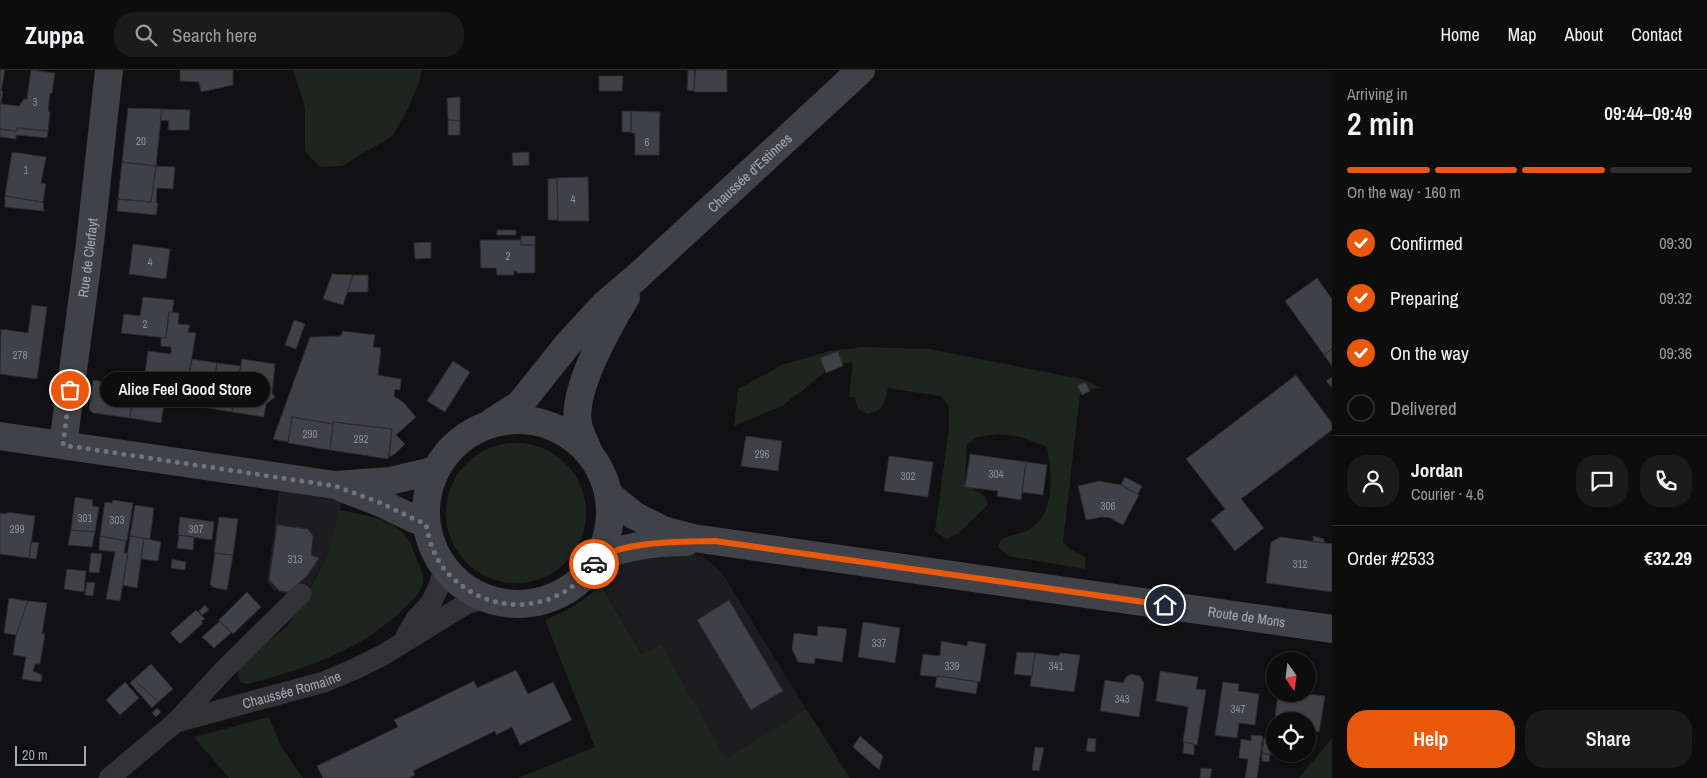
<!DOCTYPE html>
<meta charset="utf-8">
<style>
:root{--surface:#0d0d0e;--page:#1b1b1c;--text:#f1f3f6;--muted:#9a9c9e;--line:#2d2d2e;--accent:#ea580c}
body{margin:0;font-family:"Archivo Narrow",sans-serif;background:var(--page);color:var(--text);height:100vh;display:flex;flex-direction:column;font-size:19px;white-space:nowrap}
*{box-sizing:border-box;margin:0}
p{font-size:16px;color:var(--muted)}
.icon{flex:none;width:28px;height:28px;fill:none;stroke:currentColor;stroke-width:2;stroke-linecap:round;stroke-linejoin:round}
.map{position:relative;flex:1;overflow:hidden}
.side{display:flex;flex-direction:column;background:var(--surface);width:375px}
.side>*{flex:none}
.needle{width:32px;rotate:166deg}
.tools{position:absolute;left:1266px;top:582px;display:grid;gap:10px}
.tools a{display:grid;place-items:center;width:50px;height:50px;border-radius:50%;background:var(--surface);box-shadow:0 1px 4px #0004,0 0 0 1px var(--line);font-size:25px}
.scale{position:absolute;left:15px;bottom:12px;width:71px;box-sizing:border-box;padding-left:5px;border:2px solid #a4a8b2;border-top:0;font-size:14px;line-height:18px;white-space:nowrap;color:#a4a8b2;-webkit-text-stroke:4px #0c0c0e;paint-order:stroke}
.pin{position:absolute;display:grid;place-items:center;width:42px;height:42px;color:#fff;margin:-21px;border:2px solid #fff;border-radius:50%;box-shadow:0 1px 5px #0007}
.courier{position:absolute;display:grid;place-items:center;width:50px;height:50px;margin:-25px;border:4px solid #ea580c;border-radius:50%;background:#fff;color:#222;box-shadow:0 1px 6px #0007}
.bubble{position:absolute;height:35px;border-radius:18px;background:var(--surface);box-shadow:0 1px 4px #0004,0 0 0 1px var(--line);font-size:16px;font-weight:600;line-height:35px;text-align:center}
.head em{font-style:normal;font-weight:600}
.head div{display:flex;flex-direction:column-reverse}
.head{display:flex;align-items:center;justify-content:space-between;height:85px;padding:0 15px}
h1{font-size:32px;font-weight:600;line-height:38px}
.bar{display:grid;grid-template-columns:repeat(4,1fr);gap:8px 5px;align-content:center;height:60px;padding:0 15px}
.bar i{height:6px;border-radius:4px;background:var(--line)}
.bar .selected{background:var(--accent)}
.bar p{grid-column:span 4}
.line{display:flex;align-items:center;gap:12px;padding:0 15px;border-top:1px solid var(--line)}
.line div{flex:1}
.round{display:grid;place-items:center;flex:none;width:52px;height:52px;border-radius:20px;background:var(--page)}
ol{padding:0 15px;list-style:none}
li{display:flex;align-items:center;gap:15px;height:55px}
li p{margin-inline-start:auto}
li .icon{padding:5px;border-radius:50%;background:var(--accent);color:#fff;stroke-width:4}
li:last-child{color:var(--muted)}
li i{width:28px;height:28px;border:2px solid var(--line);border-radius:50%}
.action{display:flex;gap:10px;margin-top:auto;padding:10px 15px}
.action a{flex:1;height:58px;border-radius:20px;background:var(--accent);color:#fff;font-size:20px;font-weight:600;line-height:58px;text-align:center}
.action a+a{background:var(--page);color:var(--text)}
header{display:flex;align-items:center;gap:30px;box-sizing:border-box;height:70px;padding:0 25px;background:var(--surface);border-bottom:1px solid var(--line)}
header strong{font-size:24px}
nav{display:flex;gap:28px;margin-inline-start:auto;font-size:18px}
.search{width:350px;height:45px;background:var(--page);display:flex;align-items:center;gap:12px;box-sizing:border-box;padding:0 18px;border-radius:20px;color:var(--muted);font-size:19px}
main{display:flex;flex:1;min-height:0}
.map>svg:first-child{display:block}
.built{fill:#1d1d20}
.green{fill:#1e251f}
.building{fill:#404146;stroke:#2b2b2f}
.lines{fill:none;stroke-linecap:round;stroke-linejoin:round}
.street{stroke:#333337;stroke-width:21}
.secondary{stroke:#414247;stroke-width:28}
.done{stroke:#71737a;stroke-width:5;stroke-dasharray:0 9}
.route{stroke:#ea580c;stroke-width:6}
.labels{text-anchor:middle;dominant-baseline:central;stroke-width:4;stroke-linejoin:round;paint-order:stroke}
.number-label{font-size:11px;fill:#8b8e97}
.street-label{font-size:14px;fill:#a4a8b2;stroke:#0c0c0e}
</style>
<header>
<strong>Zuppa</strong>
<div class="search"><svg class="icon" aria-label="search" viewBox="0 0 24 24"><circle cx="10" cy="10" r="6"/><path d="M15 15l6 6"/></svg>Search here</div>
<nav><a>Home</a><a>Map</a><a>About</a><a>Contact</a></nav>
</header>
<main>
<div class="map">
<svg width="1332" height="708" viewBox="0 0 1332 708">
<rect width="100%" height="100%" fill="#111113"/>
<path class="built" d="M279,420L342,431L327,486L303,529L273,520L267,511Z
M686,481L703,487L721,501L806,639L726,690L661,576L643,585L597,507L606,498L619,490Z"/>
<path class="green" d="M293,0H421L420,9L408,39L392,66L342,96L320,97L305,81V37Z
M864,277L929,279L1086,310L1102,319L1095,318L1080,324L1063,472L1071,480L1085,487L1086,499L1008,486L998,477L1001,469C1009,466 1018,464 1026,461C1057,446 1052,404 1047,377L1021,367L999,364L977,367L967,375L965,411L974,420L985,426L988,435L959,463L946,469L935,461L949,359V336L941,326L888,318C884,334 885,340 867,344L858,338L855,328L849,327L853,292L831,296L803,320L782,336L734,356L738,319L782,295L830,281Z
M446 443a70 70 0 1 1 140 0a70 70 0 1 1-140 0Z
M339,440C362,445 394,448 408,469C412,475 414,483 417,490C419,495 423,502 423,508C424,520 414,528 406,536C363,580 305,599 247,614L241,613L238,606L239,599L250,585L287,557L309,521L327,486Z
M601,515L642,584L661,575L726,689L806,639L850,708H518L595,677L545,550C569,540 582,532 601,515Z
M269,647L281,677L303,708H229L194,667Z
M1332,668V708H1299Z"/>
<path class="building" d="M0,0H5L1,21H3L1,34L19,36L24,29H27L31,0L55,3L52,23H50L48,41L50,42L48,61L17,58L16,61L0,59Z
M180,0H233V15L201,22L199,12L180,11Z
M688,0H695L694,21L687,20Z
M695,0H727V22H694Z
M599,6H623L622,21H599Z
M460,27V51L448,50L447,28Z
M128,38L162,39L156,96L122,92Z
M162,39L190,40L189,60H168L169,51L160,50Z
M622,41H631V62H622Z
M631,41L660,42L659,85H635V63H631Z
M448,50L460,51V65H448Z
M17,58L48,61L47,68L16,65V69L0,67V59L16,61Z
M12,82L46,87L41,113L46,114L43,132L5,126Z
M529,82V95L513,96L512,83Z
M122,92L156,96L151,132L118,129Z
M156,96L175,97L173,119L157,118L156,133H158L156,145L117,141L118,129L151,132Z
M588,107L589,151H558L557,108Z
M557,108L558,150H548V109Z
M5,126L43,132L44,141L5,137Z
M497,160H516V165H497Z
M521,166H535V175H521Z
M480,170H521V175H535V203H517V201H514V205H497L496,198H481Z
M431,172V188L415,189L414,173Z
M133,174L170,179L166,209L129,204Z
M332,204L353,205L343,235L323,229Z
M353,205H368V222H347Z
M1317,208L1332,229V279L1324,285L1285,231Z
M143,227L174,230L172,243L169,242L166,268L121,263L124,244L140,246Z
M32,235L47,237L37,309L0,304L1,259L28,263Z
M169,242L179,243L178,254L190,255L188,262L196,263L188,309L168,307L166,322L143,318L148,281L171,284V277L161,276V268H166Z
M294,250L305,254L296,279L285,275Z
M343,261L375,265L373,277L381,278L378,305L401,309L400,320L395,319L394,326L404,333L416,347L396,365L405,374L395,384L389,387L392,359L333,352V354L292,347L288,372L273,369L310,267L341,266Z
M1332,279V296L1324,285Z
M838,281L843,296L826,303L820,288Z
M192,289L217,293L215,305L190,301Z
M242,289L275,294L272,323L275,327L266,334L264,347L232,342L239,300H240Z
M453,291L470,302L445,342L427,331Z
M217,293L241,296L240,300H239L237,308L215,305Z
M190,301L237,308L232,342L185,334Z
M1296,305L1332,353V360L1241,429L1264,458L1235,481L1211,450L1225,439L1186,389Z
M1332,307V318L1326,311Z
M93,310L134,317L130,348L93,343L89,339Z
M1085,312L1090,321L1082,325L1077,316Z
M134,317L166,322L161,353L130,348Z
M292,347L333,354L330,380L288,373Z
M333,352L392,359L388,389L330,380Z
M746,366L782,371L778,401L741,396Z
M970,384L1026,392L1021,430L997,426L998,421L965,417Z
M889,386L933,392L928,427L884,421Z
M1026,392L1047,395L1043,425L1022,422Z
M1125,407L1142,416L1138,424L1121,415Z
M1099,411L1121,415L1139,425L1123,455L1110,448L1101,447L1086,450L1078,416Z
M75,427L93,430L92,436L99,437L95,462L71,460Z
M113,430L133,433L127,471L100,466L105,432L112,433Z
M135,435L154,438L150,469L130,466Z
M7,442L35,446L29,488L0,484V443L7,444Z
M180,447L214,452L212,470L178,465Z
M219,447L238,449L233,485L214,483Z
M277,455L308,459L313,466L311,485L319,488L307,506L289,522L280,521L269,510Z
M71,460L95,462L92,477L68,475Z
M179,465L194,467L193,480L177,478Z
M100,466L126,471L124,483H128L120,531L106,529L115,482L99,480Z
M130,466L144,468L137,518L123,515Z
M1313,466L1324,469V473L1313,471Z
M1280,467L1332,474V522L1266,513L1271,472Z
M144,468L161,472L158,491L141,489Z
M31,472L39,473L36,489L29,488Z
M91,483L102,484L99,503L89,502Z
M215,483L233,485L227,520L212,517V515H210Z
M172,489L186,492L185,500L171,498Z
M67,499L86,501L84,522L64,519Z
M87,512L95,513L93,526L85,525Z
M247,522L261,537L233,564L219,550Z
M9,528L28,531L16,565L4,563Z
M729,530L783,621L751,640L697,550Z
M28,531L47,533L42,564H45L40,594H35L33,601L42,605L41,612L22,609L26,587L13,585L16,565Z
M205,535L209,540L202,545L199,541Z
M196,540L205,549L201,551L203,553L180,574L170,563Z
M220,551L231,563L214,578L202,567Z
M863,552L900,558L895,593L858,587Z
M818,556L847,559L842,592L815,588L814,594L798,592L792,579L794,563L817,566Z
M941,571L967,576L968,571L986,574L980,612L937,606V607L920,605L923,584L940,586Z
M1017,582L1035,583L1032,606L1014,604Z
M1035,583L1059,586L1060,583L1080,585L1074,622L1030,616Z
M151,594L173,619L158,632L134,609Z
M516,600L528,624L553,612L572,650L520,675L512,657L496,665L495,661L413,701L415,705L409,708H323L317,696L398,657L394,650L474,611L477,618Z
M1160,601L1198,607L1196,619L1206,620L1197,675L1183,672L1188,637L1156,631Z
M1131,604L1140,606L1144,613L1139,647L1100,641L1105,610L1123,613L1126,607Z
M937,606L978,612L976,624L935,617Z
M134,609L158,632L152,638L130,613Z
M125,612L139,628L120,645L106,630Z
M1223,612L1239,614L1238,621L1259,624L1255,655L1239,653L1237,668L1215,665Z
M1278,624H1308L1325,626L1319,662L1308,660V651H1275L1274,655Z
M157,638L161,642L156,647L152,643Z
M1251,665L1263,666L1257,708H1245L1248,689L1239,688L1241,669L1251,671Z
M860,666L883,686L879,700L853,677Z
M1088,668L1096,669L1095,682L1086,681Z
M1264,668L1275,670L1273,685L1262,683Z
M1184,672L1194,674V685L1183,683Z
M1035,677L1044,678L1039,701L1032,700Z
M1262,683L1270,684L1269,692L1262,691Z
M1201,698L1212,699L1210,708H1200Z"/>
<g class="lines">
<g class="street">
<path d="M406,566L416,549L431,533L439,516L444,499"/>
<path id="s1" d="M176,652L324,612L357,598L383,585L466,534L484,529"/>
<path d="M109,708L176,652L223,601L301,524"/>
</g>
<g class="secondary">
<circle cx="518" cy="442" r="92"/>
<path id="s2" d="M492,352L520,334L568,274L604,235L638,206L861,0"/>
<path d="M0,366L335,415L390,411L436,400"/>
<path id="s3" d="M63,375L90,173L109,0"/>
<path d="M589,383C586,374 580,364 578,354C572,319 608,257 626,227"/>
<path d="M342,418L381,433L412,448L426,453"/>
<path id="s4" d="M609,425L635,446L663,460L693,468L1332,559"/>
<path d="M598,488C626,476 655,472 686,472"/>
</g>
</g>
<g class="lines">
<path class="done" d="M70,320L63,375L335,416L381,433L412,448L426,454C429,470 434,487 445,500C486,548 557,546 594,494"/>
<path class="route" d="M594,494C611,470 687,472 715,471L1165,535"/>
</g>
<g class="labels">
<g class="number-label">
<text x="35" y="32">3</text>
<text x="141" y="71">20</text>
<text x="647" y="72">6</text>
<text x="26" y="100">1</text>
<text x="573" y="129">4</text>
<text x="508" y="186">2</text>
<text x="150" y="192">4</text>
<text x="145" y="254">2</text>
<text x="20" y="285">278</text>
<text x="310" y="364">290</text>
<text x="361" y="369">292</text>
<text x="762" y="384">296</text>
<text x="996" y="404">304</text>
<text x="908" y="406">302</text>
<text x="1108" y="436">306</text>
<text x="85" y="448">301</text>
<text x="117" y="450">303</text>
<text x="17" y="459">299</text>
<text x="196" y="459">307</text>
<text x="295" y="489">313</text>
<text x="1300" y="494">312</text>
<text x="879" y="573">337</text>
<text x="952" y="596">339</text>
<text x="1056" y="596">341</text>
<text x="1122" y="629">343</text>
<text x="1238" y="639">347</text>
</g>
<g class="street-label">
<text stroke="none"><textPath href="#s2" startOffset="360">Chaussée d'Estinnes</textPath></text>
<text stroke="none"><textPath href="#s3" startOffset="189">Rue de Clerfayt</textPath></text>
<text stroke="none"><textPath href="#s4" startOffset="655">Route de Mons</textPath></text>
<text stroke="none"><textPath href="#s1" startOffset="120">Chaussée Romaine</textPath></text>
</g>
</g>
</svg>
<div class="tools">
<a><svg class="needle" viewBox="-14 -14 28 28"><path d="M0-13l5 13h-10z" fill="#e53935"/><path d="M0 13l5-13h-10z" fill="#9a9c9e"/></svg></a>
<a><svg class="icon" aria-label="locate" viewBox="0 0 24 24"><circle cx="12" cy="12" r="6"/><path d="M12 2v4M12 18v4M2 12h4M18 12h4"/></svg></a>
</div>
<div class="scale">20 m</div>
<div class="pin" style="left:70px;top:320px;background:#ea580c"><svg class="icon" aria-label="bag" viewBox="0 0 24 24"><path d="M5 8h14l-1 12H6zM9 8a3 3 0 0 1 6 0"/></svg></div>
<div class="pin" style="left:1165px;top:535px;background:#1f2937"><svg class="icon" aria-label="home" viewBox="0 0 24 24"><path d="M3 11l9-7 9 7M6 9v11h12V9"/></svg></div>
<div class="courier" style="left:594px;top:494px"><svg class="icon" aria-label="car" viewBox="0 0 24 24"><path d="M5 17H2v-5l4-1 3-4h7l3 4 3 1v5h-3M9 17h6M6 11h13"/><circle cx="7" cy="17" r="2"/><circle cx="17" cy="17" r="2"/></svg></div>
<div class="bubble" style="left:100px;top:302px;width:170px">Alice Feel Good Store</div>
</div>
<section class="side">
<div class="head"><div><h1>2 min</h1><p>Arriving in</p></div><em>09:44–09:49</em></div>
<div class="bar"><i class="selected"></i><i class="selected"></i><i class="selected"></i><i></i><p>On the way · 160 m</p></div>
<ol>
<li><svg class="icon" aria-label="check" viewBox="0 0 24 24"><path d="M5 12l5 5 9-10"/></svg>Confirmed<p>09:30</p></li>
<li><svg class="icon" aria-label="check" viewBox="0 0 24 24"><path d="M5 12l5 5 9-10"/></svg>Preparing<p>09:32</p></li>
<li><svg class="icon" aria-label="check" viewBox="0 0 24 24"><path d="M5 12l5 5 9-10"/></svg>On the way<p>09:36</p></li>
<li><i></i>Delivered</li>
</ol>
<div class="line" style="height:90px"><a class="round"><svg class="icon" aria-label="person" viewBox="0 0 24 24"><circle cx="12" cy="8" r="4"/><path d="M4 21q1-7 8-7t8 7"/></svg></a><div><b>Jordan</b><p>Courier · 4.6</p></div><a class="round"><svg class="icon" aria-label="chat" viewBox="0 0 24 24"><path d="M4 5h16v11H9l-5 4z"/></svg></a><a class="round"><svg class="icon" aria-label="phone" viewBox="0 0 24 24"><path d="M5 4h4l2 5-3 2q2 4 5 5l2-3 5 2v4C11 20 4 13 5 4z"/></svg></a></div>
<div class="line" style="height:65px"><div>Order #2533</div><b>€32.29</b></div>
<div class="action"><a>Help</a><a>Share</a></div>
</section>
</main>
